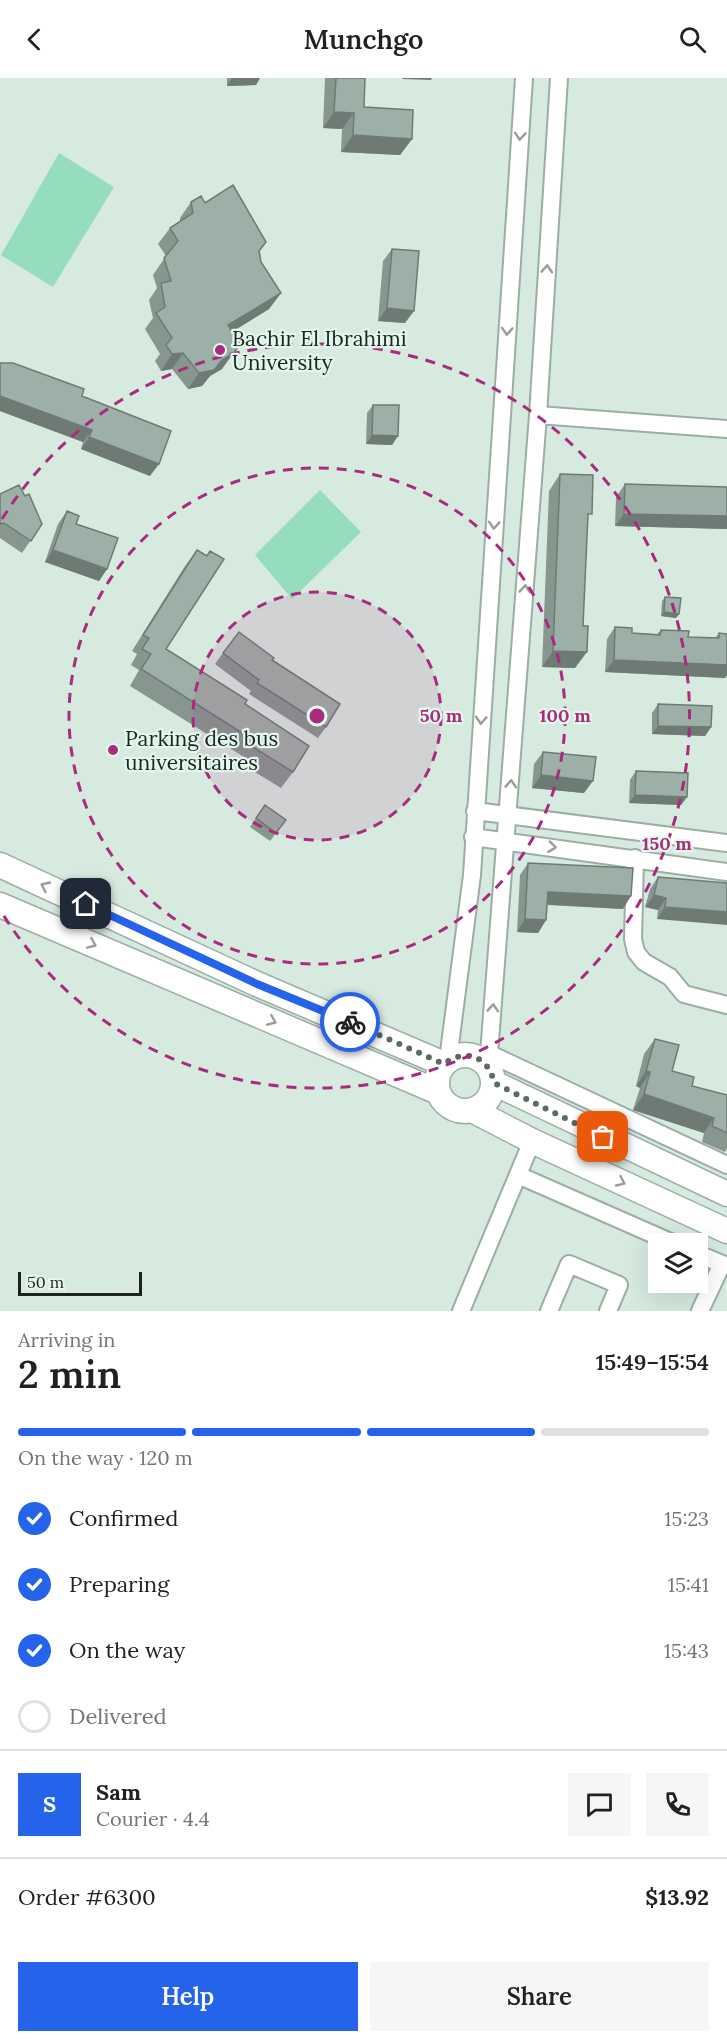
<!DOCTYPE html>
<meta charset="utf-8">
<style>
:root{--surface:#fff;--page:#f6f6f6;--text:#202124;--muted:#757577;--line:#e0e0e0;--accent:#2563eb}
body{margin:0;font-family:Lora,serif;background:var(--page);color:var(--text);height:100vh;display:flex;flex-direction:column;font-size:22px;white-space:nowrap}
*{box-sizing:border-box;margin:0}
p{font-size:20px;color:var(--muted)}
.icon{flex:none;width:33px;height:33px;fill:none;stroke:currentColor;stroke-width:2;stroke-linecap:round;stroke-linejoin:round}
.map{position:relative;height:1233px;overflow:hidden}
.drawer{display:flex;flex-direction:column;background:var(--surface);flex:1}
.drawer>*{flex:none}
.controls{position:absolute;left:648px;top:1155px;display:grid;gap:12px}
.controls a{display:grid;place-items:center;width:60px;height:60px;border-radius:0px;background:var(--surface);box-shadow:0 6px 24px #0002;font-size:30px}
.scale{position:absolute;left:18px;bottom:15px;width:124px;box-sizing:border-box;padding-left:6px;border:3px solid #1c2320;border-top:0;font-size:16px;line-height:21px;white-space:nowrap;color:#1c2320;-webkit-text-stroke:4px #e3f7ed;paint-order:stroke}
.pin{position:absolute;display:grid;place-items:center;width:51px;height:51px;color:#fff;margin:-26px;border-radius:12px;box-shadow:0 3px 9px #0006}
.courier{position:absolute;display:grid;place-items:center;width:60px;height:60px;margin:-30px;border:4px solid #2563eb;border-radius:50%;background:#fff;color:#222;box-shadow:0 2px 8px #0007}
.headline em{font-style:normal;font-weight:600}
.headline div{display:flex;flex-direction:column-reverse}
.headline{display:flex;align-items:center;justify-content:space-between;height:102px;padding:0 18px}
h1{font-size:39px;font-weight:600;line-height:45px}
.bar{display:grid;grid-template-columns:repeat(4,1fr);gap:9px 6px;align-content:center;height:72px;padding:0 18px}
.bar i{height:8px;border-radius:4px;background:var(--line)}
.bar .current{background:var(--accent)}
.bar p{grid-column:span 4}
.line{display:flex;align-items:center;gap:15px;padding:0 18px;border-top:2px solid var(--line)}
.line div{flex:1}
.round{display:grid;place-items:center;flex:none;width:63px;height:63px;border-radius:0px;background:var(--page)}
ol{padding:0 18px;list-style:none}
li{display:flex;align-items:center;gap:18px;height:66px}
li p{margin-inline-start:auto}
li .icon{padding:6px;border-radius:50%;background:var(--accent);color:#fff;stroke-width:4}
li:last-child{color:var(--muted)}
li i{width:33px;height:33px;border:3px solid var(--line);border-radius:50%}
.primary-button{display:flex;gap:12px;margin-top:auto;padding:12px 18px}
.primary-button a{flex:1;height:69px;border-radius:0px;background:var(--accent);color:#fff;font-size:24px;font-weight:600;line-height:69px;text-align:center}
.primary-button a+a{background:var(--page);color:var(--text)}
header{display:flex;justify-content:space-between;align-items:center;height:78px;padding:0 18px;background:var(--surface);font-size:27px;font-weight:600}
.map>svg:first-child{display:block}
.green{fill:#96ddbe}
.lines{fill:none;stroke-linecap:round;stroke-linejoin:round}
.street-casing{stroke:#9baea5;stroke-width:20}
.secondary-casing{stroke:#9baea5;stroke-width:27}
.street{stroke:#fff;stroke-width:16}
.secondary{stroke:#fff;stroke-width:24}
.wall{fill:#879790}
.shaded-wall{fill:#6e7b75}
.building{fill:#9db0a7;stroke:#6e7b75;stroke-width:1.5}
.oneway{stroke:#999c9b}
.done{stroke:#5d6963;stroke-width:6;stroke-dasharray:0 10.8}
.route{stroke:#2563eb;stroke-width:8}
.ring{fill:none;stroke:#a82b7d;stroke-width:3;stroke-dasharray:10 8}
.poi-dot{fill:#a82b7d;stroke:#e3f7ed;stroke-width:2}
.labels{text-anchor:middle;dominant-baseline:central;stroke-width:4.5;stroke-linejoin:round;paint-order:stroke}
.poi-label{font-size:21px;fill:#1c2320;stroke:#e3f7ed;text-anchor:start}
.centre{fill:#a82b7d;stroke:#e3f7ed;stroke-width:3}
.ring-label{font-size:18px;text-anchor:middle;font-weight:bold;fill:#a82b7d;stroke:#e3f7ed;stroke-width:4.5;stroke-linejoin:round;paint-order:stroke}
</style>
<header><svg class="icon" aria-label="back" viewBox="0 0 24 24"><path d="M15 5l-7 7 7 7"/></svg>Munchgo<svg class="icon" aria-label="search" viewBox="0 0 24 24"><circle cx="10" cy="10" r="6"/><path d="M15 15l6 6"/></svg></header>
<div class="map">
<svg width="727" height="1233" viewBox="0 0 727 1233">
<rect width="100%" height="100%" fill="#d6eae0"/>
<path class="green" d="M59,75L114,109L53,209L1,177Z
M320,412L361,454L292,521L255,477Z"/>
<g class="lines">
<defs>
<path id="street" d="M538,337L727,351
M475,733L727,765
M473,759L727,794
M635,780L633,861L636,874L644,884L670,899L684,916L727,927
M490,976L727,1087
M448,982L472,797L524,0
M488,989L538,337L559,0
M518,1097L675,1166
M698,1176L722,1186
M461,1233L532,1063
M549,1233L569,1186L619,1207L608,1233
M700,1233L722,1186L727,1188"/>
<path id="secondary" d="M0,787L257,906L444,986
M0,827L438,1014
M437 1005a28 28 0 1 1 56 0a28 28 0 1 1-56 0Z
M494,1005L727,1116
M474,1033L532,1063L727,1153"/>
</defs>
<use href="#street" class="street-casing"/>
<use href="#secondary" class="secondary-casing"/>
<use href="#street" class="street"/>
<use href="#secondary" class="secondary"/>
</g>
<path class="wall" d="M227,0H260L256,7L227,8Z
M325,0H365L364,29L412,61L400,77L341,74L342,51L323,50Z
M191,124L205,125L260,174L261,184L281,215L269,231L232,254L222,291L210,298L202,308L188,311L172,291L161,293L155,283L160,276L145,251L153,240L149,222L157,210L153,197L166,178L158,166L170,150L180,143V140Z
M392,171L405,245L378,243L383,183Z
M0,285L82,318L150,398L81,371L83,364L0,333Z
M373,327L392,367L366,366L367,335Z
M560,396L587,442L575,590L542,589L549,413Z
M625,406L727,409V451L615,448L616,419Z
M0,416L25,418L42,446L22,475L0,460Z
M67,433L107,491L99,503L45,484L58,446Z
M197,472L166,571L245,626L293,694L281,710L240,685L244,679L130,608L139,592L131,587L137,576L132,573L185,488Z
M665,519L679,536L676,540L661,538L662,523Z
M615,549L632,555L657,556L661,552L688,559L715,560L719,555L727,556V597L725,600L605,594L607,561Z
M223,575L272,582L326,649L318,660L249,616L251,613L215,586Z
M658,626L711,649L705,658L652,656V635Z
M543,674L584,715L532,710L534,686Z
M636,693L687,719L681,727L629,725L630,702Z
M265,727L286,742L270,763L250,749Z
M528,785L623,831L547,827L546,842L538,855L517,854L520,797Z
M658,799L727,805L657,841L658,832L645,829L650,811Z
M655,961L672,993L692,1008L727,1017V1070L725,1074L702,1064L704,1055L633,1032L640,1010L636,1008L644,976Z"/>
<path class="shaded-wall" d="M232,0H260L256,7L227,8Z
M403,0H432L431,2L402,1Z
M334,34L354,35L342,51L323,50Z
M353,57L412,61L400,77L341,74Z
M281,215L269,231L217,263L228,247Z
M387,230L414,233L405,245L378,243Z
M240,266L222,291L210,298L202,308L188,311L199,295L222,282Z
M183,275L172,291L161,293L172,276Z
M0,318L92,352L83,364L0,333Z
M372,357L398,358L392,367L366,366Z
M89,359L159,386L150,398L81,371Z
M624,436L727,438V451L615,448Z
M53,472L107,491L99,503L45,484Z
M664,534L679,536L676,540L661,538Z
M553,573L587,574L575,590L542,589Z
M614,582L727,587V597L725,600L605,594Z
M658,648L711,649L705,658L652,656Z
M541,697L593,703L584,715L532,710Z
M635,717L687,719L681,727L629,725Z
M548,814L631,818L623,831L539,826Z
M654,817L666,820L658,832L645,829Z
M665,829L727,834V847L657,841Z
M525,841L546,842L538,855L517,854Z
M646,993L650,994L640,1010L636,1008Z
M644,1016L714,1040L704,1055L633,1032Z"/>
<path class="building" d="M336,0H365L364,29L413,32L412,61L353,57L354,35L334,34Z
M233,107L266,164L259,173L261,184L281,215L228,247L240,266L234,275L222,282L214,292L199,295L183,275L172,276L166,267L172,260L156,235L165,229L161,205L171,203L164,180L178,163L170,150L193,135L191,124L201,118L205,125Z
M392,171L419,173L414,233L387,230Z
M0,285H13L84,311L82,318L171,353L159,386L89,359L92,352L0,318Z
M373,327H399L398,358L372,357Z
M560,396L593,397L592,436H588L583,548H588L587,574L553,573Z
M625,406L727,409V438L624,436Z
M19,407L25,418L29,416L42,446L31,463L4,445L0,446V416Z
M67,433L79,438L76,446L118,460L107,491L53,472Z
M197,472L207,478L210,473L224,481L166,571L247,622L245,626L309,668L293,694L251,668L255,663L141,591L151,576L142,571L149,560L143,557Z
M665,519L681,520L679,536L664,534Z
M615,549L632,550V555L660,557L661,552L689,553L688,559L719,560V555L727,556V587L614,582Z
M239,554L274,580L272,582L340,626L326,649L257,605L259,602L223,575Z
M658,626L712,628L711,649L658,648Z
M543,674L596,679L593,703L541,697Z
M636,693L688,695L687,719L635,717Z
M265,727L286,742L276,755L256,740Z
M528,785L633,790L631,818L548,814L546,842L525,841Z
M658,799L727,805V834L665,829L666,820L654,817Z
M655,961L679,967L672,993L694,999L692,1008L727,1017V1055L712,1048L714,1040L644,1016L650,994L646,993Z"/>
<defs><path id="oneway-chevron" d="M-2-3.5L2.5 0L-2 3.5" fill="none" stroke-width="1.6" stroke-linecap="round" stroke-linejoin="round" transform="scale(1.5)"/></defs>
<g class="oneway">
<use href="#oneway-chevron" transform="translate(520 58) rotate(94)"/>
<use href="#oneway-chevron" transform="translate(547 191) rotate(-86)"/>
<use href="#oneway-chevron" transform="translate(507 253) rotate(94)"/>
<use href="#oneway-chevron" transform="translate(494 447) rotate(94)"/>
<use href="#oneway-chevron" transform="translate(525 511) rotate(-86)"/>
<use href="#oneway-chevron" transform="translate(481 642) rotate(94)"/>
<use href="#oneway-chevron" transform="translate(511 706) rotate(-86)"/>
<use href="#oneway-chevron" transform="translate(552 769) rotate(7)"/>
<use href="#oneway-chevron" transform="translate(45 808) rotate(-155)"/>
<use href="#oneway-chevron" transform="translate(92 866) rotate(23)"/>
<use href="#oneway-chevron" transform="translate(493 930) rotate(-86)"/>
<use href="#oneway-chevron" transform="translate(272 943) rotate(23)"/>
<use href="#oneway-chevron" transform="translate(621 1104) rotate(25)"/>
</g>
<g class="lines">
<path class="done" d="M350,944L444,986C465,970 489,978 494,1005L603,1059"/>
<path class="route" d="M86,826L257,906L350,944"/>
</g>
<circle cx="317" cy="638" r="124" fill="#a82b7d" fill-opacity=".12"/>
<g class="ring">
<circle cx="317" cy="638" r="124"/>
<circle cx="317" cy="638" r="248"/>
<path d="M2 441A372 372 0 1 1 2 835"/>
</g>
<g class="poi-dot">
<circle cx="220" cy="272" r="6"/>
<circle cx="113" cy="672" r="6"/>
</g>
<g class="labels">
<g class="poi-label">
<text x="232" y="260">Bachir El Ibrahimi<tspan x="232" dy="24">University</tspan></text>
<text x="125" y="660">Parking des bus<tspan x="125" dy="24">universitaires</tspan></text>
</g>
</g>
<circle cx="317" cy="638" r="9" class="centre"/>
<g class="ring-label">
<text x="441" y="644">50 m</text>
<text x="565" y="644">100 m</text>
<text x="667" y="772">150 m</text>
</g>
</svg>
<div class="controls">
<a><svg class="icon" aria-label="layers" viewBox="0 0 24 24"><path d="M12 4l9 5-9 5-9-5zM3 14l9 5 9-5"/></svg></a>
</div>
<div class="scale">50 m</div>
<div class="pin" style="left:603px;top:1059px;background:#ea580c"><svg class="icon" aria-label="bag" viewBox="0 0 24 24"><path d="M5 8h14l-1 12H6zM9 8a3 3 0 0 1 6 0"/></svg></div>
<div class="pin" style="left:86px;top:826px;background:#1f2937"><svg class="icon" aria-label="home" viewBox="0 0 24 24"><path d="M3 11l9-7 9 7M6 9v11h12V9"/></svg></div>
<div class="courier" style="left:350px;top:944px"><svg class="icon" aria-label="bike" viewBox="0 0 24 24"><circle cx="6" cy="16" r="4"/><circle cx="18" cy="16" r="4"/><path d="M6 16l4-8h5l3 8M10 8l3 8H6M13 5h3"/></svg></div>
</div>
<section class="drawer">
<div class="headline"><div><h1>2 min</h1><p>Arriving in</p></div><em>15:49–15:54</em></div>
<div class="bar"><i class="current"></i><i class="current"></i><i class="current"></i><i></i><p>On the way · 120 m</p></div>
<ol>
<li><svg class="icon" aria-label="check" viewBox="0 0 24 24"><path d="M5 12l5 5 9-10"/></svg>Confirmed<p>15:23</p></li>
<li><svg class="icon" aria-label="check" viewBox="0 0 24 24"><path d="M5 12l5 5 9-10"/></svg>Preparing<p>15:41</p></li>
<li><svg class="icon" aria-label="check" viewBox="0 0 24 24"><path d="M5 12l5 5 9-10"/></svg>On the way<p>15:43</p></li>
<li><i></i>Delivered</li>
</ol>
<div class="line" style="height:108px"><b class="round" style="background:var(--accent);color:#fff">S</b><div><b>Sam</b><p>Courier · 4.4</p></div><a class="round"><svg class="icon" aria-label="chat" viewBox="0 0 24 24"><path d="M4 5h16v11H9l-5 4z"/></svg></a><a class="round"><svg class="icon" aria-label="phone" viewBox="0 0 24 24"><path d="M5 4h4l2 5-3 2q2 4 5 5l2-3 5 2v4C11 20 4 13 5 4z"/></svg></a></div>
<div class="line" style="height:78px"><div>Order #6300</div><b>$13.92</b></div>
<div class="primary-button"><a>Help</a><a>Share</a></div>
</section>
